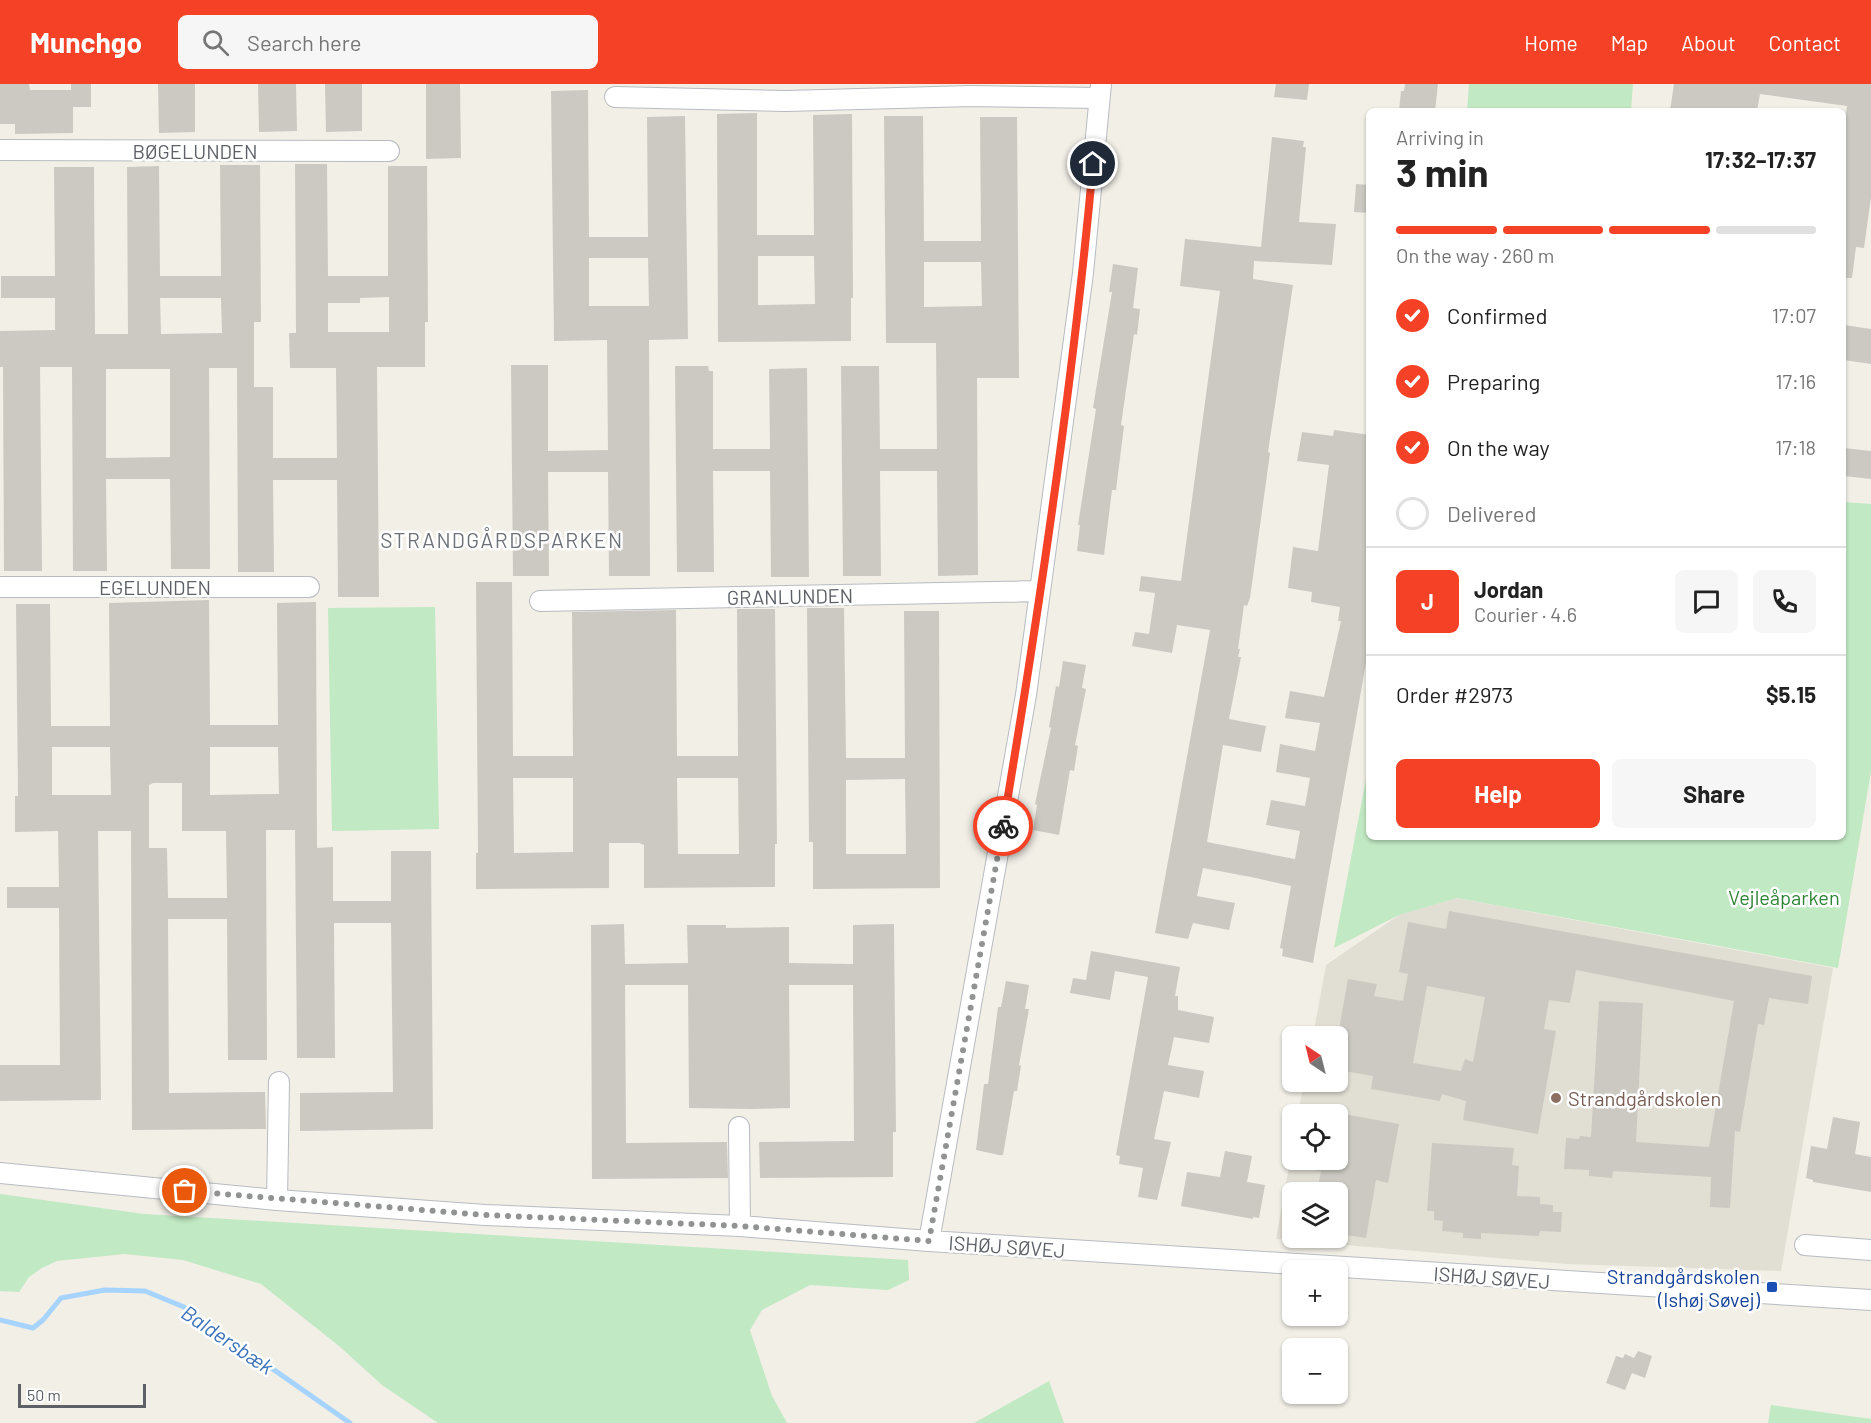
<!DOCTYPE html>
<meta charset="utf-8">
<style>
:root{--surface:#fff;--page:#f6f6f6;--text:#222;--muted:#767676;--line:#e0e0e0;--accent:#f54227}
body{margin:0;font-family:Barlow,sans-serif;background:var(--page);color:var(--text);height:100vh;display:flex;flex-direction:column;font-size:22px;white-space:nowrap}
*{box-sizing:border-box;margin:0}
p{font-size:20px;color:var(--muted)}
.icon{flex:none;width:33px;height:33px;fill:none;stroke:currentColor;stroke-width:2;stroke-linecap:round;stroke-linejoin:round}
.map{position:relative;flex:1;overflow:hidden}
.panel{position:absolute;left:1366px;top:24px;width:480px;height:732px;display:flex;flex-direction:column;background:var(--surface);border-radius:9px;box-shadow:0 2px 4px #0004}
.panel>*{flex:none}
.needle{width:39px;rotate:325deg}
.buttons{position:absolute;left:1282px;top:942px;display:grid;gap:12px}
.buttons a{display:grid;place-items:center;width:66px;height:66px;border-radius:9px;background:var(--surface);box-shadow:0 2px 4px #0004;font-size:30px}
.scale{position:absolute;left:18px;bottom:15px;width:128px;box-sizing:border-box;padding-left:6px;border:3px solid #5d6167;border-top:0;font-size:16px;line-height:21px;white-space:nowrap;color:#5d6167;-webkit-text-stroke:4px #fff;paint-order:stroke}
.pin{position:absolute;display:grid;place-items:center;width:51px;height:51px;color:#fff;margin:-26px;border:3px solid #fff;border-radius:50%;box-shadow:0 2px 6px #0007}
.courier{position:absolute;display:grid;place-items:center;width:60px;height:60px;margin:-30px;border:4px solid #f54227;border-radius:50%;background:#fff;color:#222;box-shadow:0 2px 8px #0007}
.head em{font-style:normal;font-weight:700}
.head div{display:flex;flex-direction:column-reverse}
.head{display:flex;align-items:center;justify-content:space-between;height:102px;padding:0 30px}
h1{font-size:39px;font-weight:700;line-height:45px}
.bar{display:grid;grid-template-columns:repeat(4,1fr);gap:9px 6px;align-content:center;height:72px;padding:0 30px}
.bar i{height:8px;border-radius:4px;background:var(--line)}
.bar .selected{background:var(--accent)}
.bar p{grid-column:span 4}
.line{display:flex;align-items:center;gap:15px;padding:0 30px;border-top:2px solid var(--line)}
.line div{flex:1}
.round{display:grid;place-items:center;flex:none;width:63px;height:63px;border-radius:9px;background:var(--page)}
ol{padding:0 30px;list-style:none}
li{display:flex;align-items:center;gap:18px;height:66px}
li p{margin-inline-start:auto}
li .icon{padding:6px;border-radius:50%;background:var(--accent);color:#fff;stroke-width:4}
li:last-child{color:var(--muted)}
li i{width:33px;height:33px;border:3px solid var(--line);border-radius:50%}
.button{display:flex;gap:12px;margin-top:auto;padding:12px 30px}
.button a{flex:1;height:69px;border-radius:9px;background:var(--accent);color:#fff;font-size:24px;font-weight:700;line-height:69px;text-align:center}
.button a+a{background:var(--page);color:var(--text)}
header{display:flex;align-items:center;gap:36px;box-sizing:border-box;height:84px;padding:0 30px;background:var(--accent);color:#fff}
header strong{font-size:28px}
nav{display:flex;gap:33px;margin-inline-start:auto;font-size:21px}
.search{width:420px;height:54px;background:var(--page);display:flex;align-items:center;gap:15px;box-sizing:border-box;padding:0 21px;border-radius:9px;color:var(--muted);font-size:22px}
.map>svg:first-child{display:block}
.education{fill:#e1ded4;fill-rule:evenodd}
.green{fill:#c1e9c3}
.lines{fill:none;stroke-linecap:round;stroke-linejoin:round}
.stream{stroke:#a7d4ff;stroke-width:5}
.building{fill:#ccc9c3;fill-rule:evenodd}
.minor-casing{stroke:#b8bbc0;stroke-width:22}
.minor{stroke:#fff;stroke-width:20}
.done{stroke:#919393;stroke-width:6;stroke-dasharray:0 10.8}
.route{stroke:#f54227;stroke-width:8}
.education-dot{fill:#8d6e63;stroke:#fff;stroke-width:2}
.transit-dot{fill:#1a4fb4;stroke:#fff;stroke-width:2}
.labels{text-anchor:middle;dominant-baseline:central;stroke-width:5;stroke-linejoin:round;paint-order:stroke}
.street-label{font-size:20px;fill:#5d6167;stroke:#fff}
.park-label{font-size:20px;fill:#2f8437;stroke:#fff}
.education-label{font-size:20px;fill:#785e54;stroke:#fff;text-anchor:start}
.transit-label{font-size:20px;fill:#164399;stroke:#fff;text-anchor:end}
.neighbourhood-label{font-size:21px;letter-spacing:1.5px;fill:#6e7379;stroke:#fff}
.water-label{font-size:21px;font-style:italic;fill:#3b72b9;stroke:#fff}
</style>
<header>
<strong>Munchgo</strong>
<div class="search"><svg class="icon" aria-label="search" viewBox="0 0 24 24"><circle cx="10" cy="10" r="6"/><path d="M15 15l6 6"/></svg>Search here</div>
<nav><a>Home</a><a>Map</a><a>About</a><a>Contact</a></nav>
</header>
<div class="map">
<svg width="1871" height="1339" viewBox="0 0 1871 1339">
<rect width="100%" height="100%" fill="#f1efe6"/>
<path class="education" d="M1456,814L1833,884L1781,1187L1567,1180L1276,1155L1293,1060V1076H1338V1030H1298L1304,998H1338V952H1313L1326,881L1399,831ZM1293,1108H1338V1154H1293Z"/>
<path class="green" d="M1469,0H1633L1631,27H1467Z
M1844,418L1871,420V687L1838,884L1457,814L1399,831L1334,864L1369,679L1370,753H1844Z
M435,523L439,745L332,747L328,524Z
M0,1110L144,1130L908,1176L909,1196L888,1206L810,1201L762,1226L750,1246L772,1312L787,1339H438L382,1301L339,1262L261,1200L183,1176L124,1170L57,1177L42,1184L29,1193L19,1208L0,1207Z
M1049,1297L1064,1339H974Z
M1771,1321L1871,1335V1339H1768Z"/>
<g class="lines">
<path class="stream" d="M0,1236L33,1244L43,1236L61,1214L105,1206L145,1207L184,1223L350,1339"/>
</g>
<path class="building" d="M0,0H29L30,6H71V0H91V23H73V49L15,50V40H0Z
M158,0H195V48L159,49Z
M258,0H296L297,47L259,48Z
M325,0H362V47L326,48Z
M426,0H460L461,74L426,75Z
M1276,0H1309L1307,16L1274,13Z
M1405,0H1438L1435,27H1399L1401,7H1404Z
M1674,0H1871V113L1864,164L1856,163L1852,194H1844V43L1847,22L1760,10L1757,27H1670Z
M588,6L589,153H648L647,33L685,32L688,255L649,256L650,492H609L608,388H548L549,492H513L511,281H548V367L608,366L607,256L554,257L551,7ZM589,174H648L649,222H589Z
M757,29V151H814L813,31L852,30L853,214H851V257L718,258L717,30ZM758,172H814L815,220L758,221Z
M884,32H923L924,157H981L980,33H1017L1019,294H977L978,491L938,492L937,387H880L881,492H843L841,282H879L880,365H937L936,259H886ZM924,178H981L982,222L924,223Z
M1272,53L1304,57L1303,63H1306L1299,138L1336,140L1332,181L1254,177L1253,195L1293,201L1268,368L1270,369L1255,478L1250,514L1247,522L1244,521L1238,565H1240L1238,573H1241L1229,635L1266,642L1261,668L1223,661L1207,758L1295,775L1300,747L1266,741L1271,716L1305,722L1310,694L1276,688L1280,660L1315,667L1320,639L1285,634L1290,607L1324,613L1341,537H1338L1340,523L1311,518L1312,508L1288,504L1293,463L1318,467L1329,381L1297,377L1302,348L1333,352L1334,346L1370,351V580L1366,579L1313,879L1282,872L1283,865L1280,864L1291,802L1256,794L1203,784L1197,812L1235,819L1229,846L1193,839L1188,855L1155,849L1210,546L1177,541L1172,569L1132,562L1135,548L1149,550L1155,509L1139,507L1141,492L1181,497L1220,207L1180,202L1185,155L1261,163Z
M295,80H327L328,192H388V82H427L428,238H425V283H377L379,513H338L337,396H273L274,488H238L237,284H209L210,485H171L170,395H106L107,487H73L72,283H40L42,487H4L3,283H0V247L55,246V214H1V192H55L54,83H94L95,250H128L127,83L159,82L160,192H221L220,81H260L261,238H254V303H273V374H337L336,284H290L289,249H296ZM389,213V248H328V219H360V214ZM160,214H221L222,249L161,250ZM106,285H170V373L106,374Z
M1356,100L1370,101V129L1354,128Z
M1113,180L1138,184L1133,224L1140,225L1137,251L1134,250L1121,341L1124,342L1116,406H1112L1104,471L1077,467L1080,441H1078L1096,325L1093,324L1112,208H1109Z
M1844,241L1871,245V280L1844,276Z
M675,282H708L709,287H713V365H770L769,285L807,284L809,493H771L770,387H713L714,488H677Z
M1844,364L1871,367V395L1844,392Z
M476,498H512L513,672H573L572,528L676,526L677,672H738L737,525H775L777,760H775V803L644,804V761L639,759H609V804L476,805V769H478ZM513,694H573V768L514,769ZM677,694H738L739,770H678Z
M209,516L210,641H278L277,519L316,518L317,764L333,763V817H391V767H431L433,1045L300,1047V1009L393,1008L391,839H334L335,974H297L295,746H266L267,976H228L227,835H168L169,1009L265,1008L266,1045L132,1046L131,747H98L101,1016L0,1017V981H60L59,824H7V803H59L58,747L15,748V712H18L16,520H50L51,642H110L109,519ZM52,663H110L111,711H52ZM210,663H278L279,710L210,711ZM153,699H182V747H226L227,814H168L167,764H149V701Z
M807,524H844L846,674H905L904,527H939L940,804L813,805V758H809ZM905,695L906,770H846V696Z
M1063,577L1086,581L1082,604L1086,605L1075,661L1078,662L1074,687L1070,686L1059,751L1033,746L1037,721L1035,720L1051,644L1049,643L1056,602L1059,603Z
M1449,827L1812,892L1808,920L1769,914L1764,941L1758,940L1740,1048L1735,1047L1730,1124L1710,1123L1711,1093L1613,1087L1612,1094L1589,1092V1086L1564,1085L1566,1054L1579,1055L1580,1052L1591,1053L1599,917L1643,919L1636,1058L1709,1063L1734,917L1576,886L1570,919L1549,916L1544,945L1556,947L1538,1050L1463,1036L1466,1017L1442,1010L1440,1017L1371,1005L1373,992L1338,986V951L1348,895L1377,900L1374,912L1403,917L1408,890L1399,888L1408,838L1446,845ZM1427,902L1485,913L1473,978L1465,975L1461,987L1413,979Z
M624,840L625,880L688,879L687,841H726V844L789,843V879L853,880V841L894,840L896,1048H893V1093L760,1094L759,1058L854,1057L853,901H789L790,1024L752,1025L689,1024L688,901H625L626,1059L727,1058L728,1094L592,1095L591,841Z
M1091,867L1180,883L1175,912H1178V926L1214,933L1209,959L1174,953L1168,981L1204,987L1199,1014L1164,1007L1154,1055L1171,1058L1157,1116L1138,1113L1143,1084L1119,1080L1120,1072L1116,1071L1148,893L1115,887L1110,916L1070,909L1073,894L1086,896Z
M1006,897L1029,901L1025,925H1029L1019,981L1021,982L1017,1007H1014L1003,1071H999L976,1066L984,1000H988L998,923H1001Z
M1338,1029L1399,1040L1388,1099L1376,1096L1366,1154L1346,1151L1347,1147L1338,1146V1108H1317L1321,1087L1296,1083V1076H1338Z
M1833,1033L1860,1038L1855,1070L1871,1073V1108L1813,1098V1096L1806,1094L1811,1062L1827,1065Z
M1432,1059L1514,1064L1512,1081L1519,1082L1517,1112L1540,1113V1120L1553,1121V1128H1562L1561,1148L1540,1147L1539,1152L1481,1149V1155L1463,1154V1149L1442,1147L1443,1137L1434,1136V1127H1427Z
M1225,1067L1252,1072L1247,1098L1265,1101L1259,1134L1253,1133V1135L1181,1122L1187,1088L1220,1093Z
M1638,1267L1652,1272L1645,1294L1632,1289L1625,1306L1606,1299L1616,1272L1623,1274L1625,1270L1634,1274Z"/>
<g class="lines">
<defs>
<path id="minor" d="M615,13L786,17L971,12L1099,14
M0,66L389,67
M0,503H309
M540,517L1040,507
M739,1043L740,1142
M0,1089L277,1116L485,1131L740,1142L929,1157L1871,1216
M277,1116L279,998
M929,1157L1026,611L1083,189L1101,0
M1805,1161L1871,1166"/>
</defs>
<use href="#minor" class="minor-casing"/>
<use href="#minor" class="minor"/>
</g>
<g class="lines">
<path class="done" d="M185,1107L485,1131L740,1142L929,1157L1003,742"/>
<path class="route" d="M1003,742C1040,522 1073,301 1093,80"/>
</g>
<circle class="education-dot" cx="1556" cy="1014" r="6"/>
<rect class="transit-dot" x="1766" y="1197" width="12" height="12" rx="3"/>
<g class="labels">
<g class="street-label">
<text x="195" y="67">BØGELUNDEN</text>
<text x="155" y="503">EGELUNDEN</text>
<text transform="translate(790 512) rotate(-1)">GRANLUNDEN</text>
<text transform="translate(1007 1162) rotate(4)">ISHØJ SØVEJ</text>
<text transform="translate(1492 1193) rotate(4)">ISHØJ SØVEJ</text>
</g>
<g class="park-label">
<text x="1784" y="813">Vejleåparken</text>
</g>
<g class="education-label">
<text x="1568" y="1014">Strandgårdskolen</text>
</g>
<g class="transit-label">
<text x="1760" y="1192">Strandgårdskolen<tspan x="1760" dy="23">(Ishøj Søvej)</tspan></text>
</g>
<g class="neighbourhood-label">
<text x="502" y="455">STRANDGÅRDSPARKEN</text>
</g>
<g class="water-label">
<text transform="translate(228 1255) rotate(34)">Baldersbæk</text>
</g>
</g>
</svg>
<div class="buttons">
<a><svg class="needle" viewBox="-14 -14 28 28"><path d="M0-13l5 13h-10z" fill="#e53935"/><path d="M0 13l5-13h-10z" fill="#767676"/></svg></a>
<a><svg class="icon" aria-label="locate" viewBox="0 0 24 24"><circle cx="12" cy="12" r="6"/><path d="M12 2v4M12 18v4M2 12h4M18 12h4"/></svg></a>
<a><svg class="icon" aria-label="layers" viewBox="0 0 24 24"><path d="M12 4l9 5-9 5-9-5zM3 14l9 5 9-5"/></svg></a>
<a>+</a>
<a>−</a>
</div>
<div class="scale">50 m</div>
<div class="pin" style="left:185px;top:1107px;background:#ea580c"><svg class="icon" aria-label="bag" viewBox="0 0 24 24"><path d="M5 8h14l-1 12H6zM9 8a3 3 0 0 1 6 0"/></svg></div>
<div class="pin" style="left:1093px;top:80px;background:#1f2937"><svg class="icon" aria-label="home" viewBox="0 0 24 24"><path d="M3 11l9-7 9 7M6 9v11h12V9"/></svg></div>
<div class="courier" style="left:1003px;top:742px"><svg class="icon" aria-label="bike" viewBox="0 0 24 24"><circle cx="6" cy="16" r="4"/><circle cx="18" cy="16" r="4"/><path d="M6 16l4-8h5l3 8M10 8l3 8H6M13 5h3"/></svg></div>
<section class="panel">
<div class="head"><div><h1>3 min</h1><p>Arriving in</p></div><em>17:32–17:37</em></div>
<div class="bar"><i class="selected"></i><i class="selected"></i><i class="selected"></i><i></i><p>On the way · 260 m</p></div>
<ol>
<li><svg class="icon" aria-label="check" viewBox="0 0 24 24"><path d="M5 12l5 5 9-10"/></svg>Confirmed<p>17:07</p></li>
<li><svg class="icon" aria-label="check" viewBox="0 0 24 24"><path d="M5 12l5 5 9-10"/></svg>Preparing<p>17:16</p></li>
<li><svg class="icon" aria-label="check" viewBox="0 0 24 24"><path d="M5 12l5 5 9-10"/></svg>On the way<p>17:18</p></li>
<li><i></i>Delivered</li>
</ol>
<div class="line" style="height:108px"><b class="round" style="background:var(--accent);color:#fff">J</b><div><b>Jordan</b><p>Courier · 4.6</p></div><a class="round"><svg class="icon" aria-label="chat" viewBox="0 0 24 24"><path d="M4 5h16v11H9l-5 4z"/></svg></a><a class="round"><svg class="icon" aria-label="phone" viewBox="0 0 24 24"><path d="M5 4h4l2 5-3 2q2 4 5 5l2-3 5 2v4C11 20 4 13 5 4z"/></svg></a></div>
<div class="line" style="height:78px"><div>Order #2973</div><b>$5.15</b></div>
<div class="button"><a>Help</a><a>Share</a></div>
</section>
</div>
